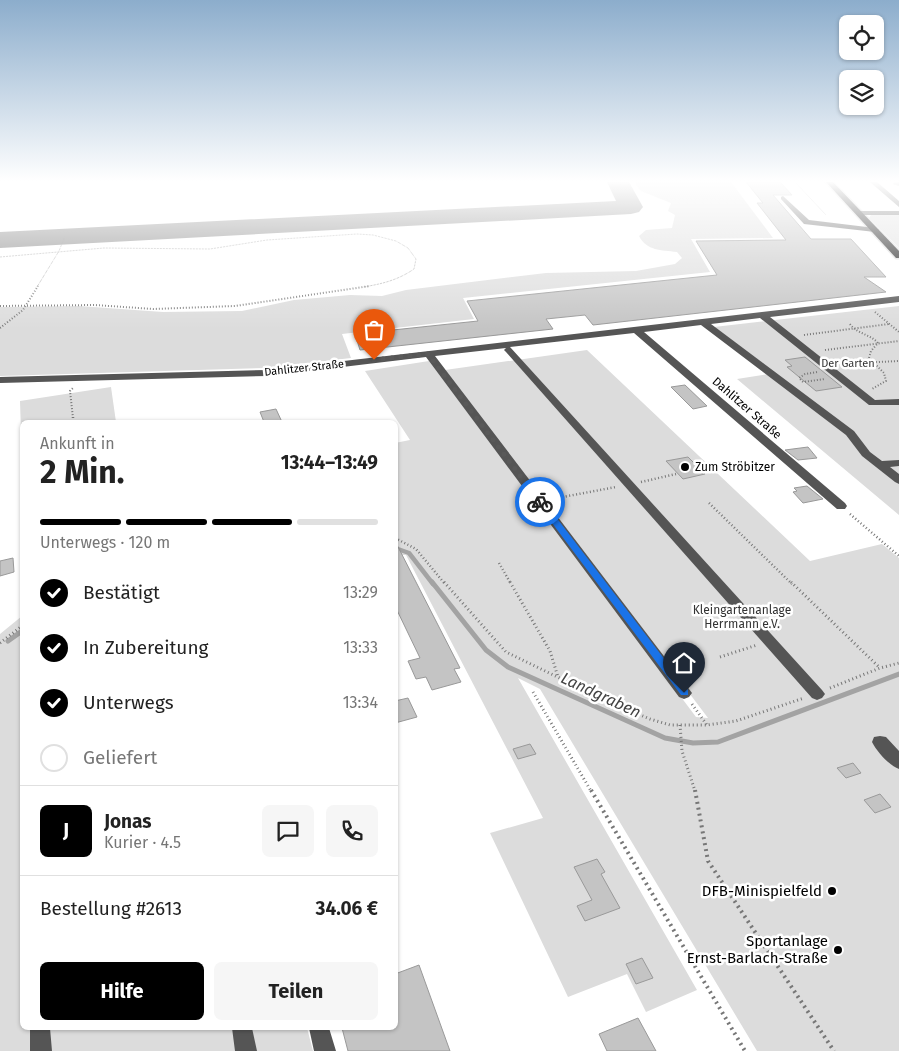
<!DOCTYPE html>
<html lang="de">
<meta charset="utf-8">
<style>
:root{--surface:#fff;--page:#f6f6f6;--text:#222;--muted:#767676;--line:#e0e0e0;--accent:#000}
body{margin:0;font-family:"Fira Sans",sans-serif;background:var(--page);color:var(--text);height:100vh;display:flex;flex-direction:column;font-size:19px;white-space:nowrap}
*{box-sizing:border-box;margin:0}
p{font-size:16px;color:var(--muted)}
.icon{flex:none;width:28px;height:28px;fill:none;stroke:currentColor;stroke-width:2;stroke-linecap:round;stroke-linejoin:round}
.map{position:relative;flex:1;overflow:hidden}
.details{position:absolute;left:20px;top:420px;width:378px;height:610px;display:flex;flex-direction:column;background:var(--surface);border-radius:8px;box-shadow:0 1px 4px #0004}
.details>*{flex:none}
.buttons{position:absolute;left:839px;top:15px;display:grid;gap:10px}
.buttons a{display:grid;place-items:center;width:45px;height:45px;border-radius:8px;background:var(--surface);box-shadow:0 1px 4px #0004;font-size:25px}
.pin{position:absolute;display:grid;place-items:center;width:42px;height:42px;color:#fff;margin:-51px -21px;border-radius:50% 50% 50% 0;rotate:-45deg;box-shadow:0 0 5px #0007}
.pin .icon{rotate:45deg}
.courier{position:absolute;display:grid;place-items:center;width:50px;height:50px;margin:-25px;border:4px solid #1a73e8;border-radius:50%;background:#fff;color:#222;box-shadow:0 1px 6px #0007}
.head em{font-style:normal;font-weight:700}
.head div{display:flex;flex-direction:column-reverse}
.head{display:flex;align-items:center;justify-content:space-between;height:85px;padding:0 20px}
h1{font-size:32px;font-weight:700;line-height:38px}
.bar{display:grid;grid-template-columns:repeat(4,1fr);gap:8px 5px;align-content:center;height:60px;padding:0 20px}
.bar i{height:6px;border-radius:4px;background:var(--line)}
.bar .selected{background:var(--accent)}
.bar p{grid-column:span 4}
.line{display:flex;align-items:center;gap:12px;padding:0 20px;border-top:1px solid var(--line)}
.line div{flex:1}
.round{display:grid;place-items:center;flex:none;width:52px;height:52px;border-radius:8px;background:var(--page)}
ol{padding:0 20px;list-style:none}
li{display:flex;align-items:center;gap:15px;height:55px}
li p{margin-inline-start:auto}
li .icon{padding:5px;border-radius:50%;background:var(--accent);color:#fff;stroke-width:4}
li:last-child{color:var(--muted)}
li i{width:28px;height:28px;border:2px solid var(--line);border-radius:50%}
.button{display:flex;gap:10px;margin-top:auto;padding:10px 20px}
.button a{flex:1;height:58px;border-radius:8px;background:var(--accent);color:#fff;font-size:20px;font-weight:700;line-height:58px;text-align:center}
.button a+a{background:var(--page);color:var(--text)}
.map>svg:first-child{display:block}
.green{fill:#dcdcdc}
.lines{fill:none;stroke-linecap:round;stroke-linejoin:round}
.stream-far1{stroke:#a3a3a3;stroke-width:4.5}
.stream{stroke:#a3a3a3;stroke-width:5}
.taxiway{fill:#808080;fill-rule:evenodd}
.building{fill:#c4c4c4;stroke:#999}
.major-casing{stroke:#dbdbdb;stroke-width:3}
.path-far4{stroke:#777;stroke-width:1;stroke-dasharray:0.5 1;stroke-linecap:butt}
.path-far3{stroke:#777;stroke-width:2;stroke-dasharray:1 2;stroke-linecap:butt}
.path-far2{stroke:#777;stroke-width:2.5;stroke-dasharray:1 2.5;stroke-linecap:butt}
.path-far1{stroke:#777;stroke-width:3;stroke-dasharray:1 3;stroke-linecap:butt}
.path{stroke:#777;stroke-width:4;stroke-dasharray:2 4;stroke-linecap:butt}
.minor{fill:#555;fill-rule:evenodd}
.major{fill:#000;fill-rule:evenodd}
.route{fill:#1a73e8}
.done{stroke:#595959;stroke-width:5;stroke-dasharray:0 9}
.poi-dot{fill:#000;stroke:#fff;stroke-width:2}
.labels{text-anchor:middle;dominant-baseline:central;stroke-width:5;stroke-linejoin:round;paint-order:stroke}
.far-park-label{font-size:11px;fill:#333;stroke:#fff}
.far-street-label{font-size:11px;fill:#000;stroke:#fff}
.street-label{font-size:12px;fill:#000;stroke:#fff}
.poi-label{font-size:12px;fill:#000;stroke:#fff;text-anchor:start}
.park-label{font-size:12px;fill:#333;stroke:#fff}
.near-poi-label{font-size:15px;fill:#000;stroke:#fff;text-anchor:end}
.near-water-label{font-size:16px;font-style:italic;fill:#444;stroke:#fff}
</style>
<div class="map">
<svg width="899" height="1051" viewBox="0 0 899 1051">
<rect width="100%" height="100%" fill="#fff"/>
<path class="green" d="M637,182H731L773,238L691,239L710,272L463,298L474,319L342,334L351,358L265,368L0,376V307L79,306L163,312L242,311L294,300L350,295L382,296L406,290L546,273L636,271L675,264L682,258L677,252C661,250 647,251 639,236L646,230L672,228L675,215L668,211L671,203L641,191L635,184Z
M877,214H899V248L869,218L871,215Z
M899,306V515L737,379L769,374L714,327Z
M587,350L810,561L882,544L899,558V1051H757L540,689L518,678L697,990L646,1012L627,974L568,997L490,833L543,818L406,555H395V443L410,440L365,371L429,361L696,717L708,718L445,370Z
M111,387L116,422H22V465L20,401Z
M22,616V1028H307L313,1051H0V634Z"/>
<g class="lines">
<path class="stream-far1" d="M395,548L409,553L433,584"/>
<path class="stream" d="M432,582L486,650L508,667L665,738L693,743L718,742L899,674
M8,641L22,631"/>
<path class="taxiway" d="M607,182H629L643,207L639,212L631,214L0,248V232L616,201Z"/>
</g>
<path class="building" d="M746,182H780L792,195H773L811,239H851L886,277H864L886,292L593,325L585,315L546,319L553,329L360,350L355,334L478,321L467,301L717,275L696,241L786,240L757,203H763Z
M805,357L842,387L816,391L787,367L792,366L785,360Z
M685,385L707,406L693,409L671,387Z
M276,409L282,422H264L260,412Z
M808,447L817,458L798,460L785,450Z
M688,457L705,474L683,479L666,461Z
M807,486L823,499L803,503L793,492L797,491L794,488Z
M395,541L460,668L454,669L461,682L432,690L426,677L416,679L408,661L420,658L395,606Z
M13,558L14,572L0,576V561Z
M408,698L417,717L395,723V701Z
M530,744L536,754L518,759L513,749Z
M853,763L861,773L846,778L837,768Z
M880,794L891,807L875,813L864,800Z
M597,859L605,872L601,874L620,908L585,921L577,906L592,900L574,867Z
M642,958L653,978L636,984L626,964Z
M419,965L450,1051H348L342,1028H395V974Z
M638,1018L656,1051H607L599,1034Z"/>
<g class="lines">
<defs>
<path id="major" d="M826,182H833L899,251V258H896Z"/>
</defs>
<use href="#major" class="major-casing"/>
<path class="path-far4" d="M795,182L826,215
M0,257L104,248L210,249L267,240L357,234L373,235L396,241L408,248L416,259L414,269C398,280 382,284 363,287
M37,287L59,251L65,236"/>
<path class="path-far3" d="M0,306L95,305L153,309L235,306L370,286
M875,312L899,332
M850,324C857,334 870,334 878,343L871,351L869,358L884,373L886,381L872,389
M0,328L23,310L38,286
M804,335L889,324
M825,350L899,341
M840,364L899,361
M817,372L805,374L799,378L803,382L825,379
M73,418L70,391L73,388"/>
<path class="path-far2" d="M73,417V422
M641,482L676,474
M552,499L616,487
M709,503L792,584
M850,514L899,556
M395,538L416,549L445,584
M499,563L511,584"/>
<path class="path-far1" d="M444,582L506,652L607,701L650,719L670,725H707L736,721L804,698
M510,582L550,651L558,677
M791,582L880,668
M0,643L22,626
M720,657L757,645
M830,688L880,668L899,663
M533,692L591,791
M692,704L707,725
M680,725L682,751L695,791"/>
<path class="path" d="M591,790L745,1051
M695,790L708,861L834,1051"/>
<path class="minor" d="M870,182H877L899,201V207Z
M899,182V186L893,184L894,183Z
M783,196L809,220L875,228L879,230L875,232L804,224L781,199V197Z
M857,211H899V215H857Z
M899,296V302L770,317L875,400L899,399V405H869L760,318L711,324L854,431L870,452L882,461L899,460V466L890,467L899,474V484L895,482L862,456L846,435L701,325L644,332L845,503L847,506L845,509H837L634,333L510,347L822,690L825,694L822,698L817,700L812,698L506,352L504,350L506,348L435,356L689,689L692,693L689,697L684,699L679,697L426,357L267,376L0,383V377L267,370Z
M880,736L886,737L899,751V769C889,765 877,752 872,742L874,737Z
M30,1028H50L52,1051H30Z
M232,1028H252L257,1051H235Z
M309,1028H329L336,1051H314Z"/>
<use href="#major" class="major"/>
</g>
<linearGradient id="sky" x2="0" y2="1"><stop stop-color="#8cadcc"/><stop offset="0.55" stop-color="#fff"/><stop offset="1" stop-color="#fff" stop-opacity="0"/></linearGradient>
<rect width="899" height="329" fill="url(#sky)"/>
<path class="route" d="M540,499L543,500L688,690V695H681L537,503V500Z"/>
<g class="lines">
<path class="done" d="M374,360L428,354L540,502"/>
</g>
<g class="poi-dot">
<circle cx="685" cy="467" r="5"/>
<circle cx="832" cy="891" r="5"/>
<circle cx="838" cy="950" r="5"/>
</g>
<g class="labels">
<g class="far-park-label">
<text x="848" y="363">Der Garten</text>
</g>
<g class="far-street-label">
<text transform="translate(304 368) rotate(-6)">Dahlitzer Straße</text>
</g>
<g class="street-label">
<text transform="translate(747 408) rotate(41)">Dahlitzer Straße</text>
</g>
<g class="poi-label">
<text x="695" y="467">Zum Ströbitzer</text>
</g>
<g class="park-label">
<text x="742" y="610">Kleingartenanlage<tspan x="742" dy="14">Herrmann e.V.</tspan></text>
</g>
<g class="near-poi-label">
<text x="822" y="891">DFB-Minispielfeld</text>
<text x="828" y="941">Sportanlage<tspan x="828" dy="17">Ernst-Barlach-Straße</tspan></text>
</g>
<g class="near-water-label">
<text transform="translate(601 695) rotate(25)">Landgraben</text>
</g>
</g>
</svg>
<div class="buttons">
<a><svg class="icon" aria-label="locate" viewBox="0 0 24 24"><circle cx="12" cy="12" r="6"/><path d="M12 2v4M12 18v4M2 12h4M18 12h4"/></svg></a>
<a><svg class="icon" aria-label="layers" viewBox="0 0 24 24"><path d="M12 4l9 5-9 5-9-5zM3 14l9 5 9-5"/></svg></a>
</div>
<div class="pin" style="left:374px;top:360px;background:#ea580c"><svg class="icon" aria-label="bag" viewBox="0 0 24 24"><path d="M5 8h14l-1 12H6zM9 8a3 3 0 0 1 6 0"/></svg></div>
<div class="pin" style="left:684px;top:693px;background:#1f2937"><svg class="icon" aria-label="home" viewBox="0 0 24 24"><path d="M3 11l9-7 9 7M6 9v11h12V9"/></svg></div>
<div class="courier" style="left:540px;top:502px"><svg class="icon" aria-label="bike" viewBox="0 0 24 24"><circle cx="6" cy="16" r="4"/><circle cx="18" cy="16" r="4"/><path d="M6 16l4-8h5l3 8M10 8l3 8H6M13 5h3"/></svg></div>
<section class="details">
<div class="head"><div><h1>2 Min.</h1><p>Ankunft in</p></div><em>13:44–13:49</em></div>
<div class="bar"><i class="selected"></i><i class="selected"></i><i class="selected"></i><i></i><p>Unterwegs · 120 m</p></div>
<ol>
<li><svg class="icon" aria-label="check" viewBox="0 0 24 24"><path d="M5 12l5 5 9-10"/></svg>Bestätigt<p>13:29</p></li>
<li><svg class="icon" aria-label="check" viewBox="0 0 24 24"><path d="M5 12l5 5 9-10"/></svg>In Zubereitung<p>13:33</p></li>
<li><svg class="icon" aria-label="check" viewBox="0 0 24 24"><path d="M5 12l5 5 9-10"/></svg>Unterwegs<p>13:34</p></li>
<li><i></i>Geliefert</li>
</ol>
<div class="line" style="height:90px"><b class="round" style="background:var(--accent);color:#fff">J</b><div><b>Jonas</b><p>Kurier · 4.5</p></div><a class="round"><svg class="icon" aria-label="chat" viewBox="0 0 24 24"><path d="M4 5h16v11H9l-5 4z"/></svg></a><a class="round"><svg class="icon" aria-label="phone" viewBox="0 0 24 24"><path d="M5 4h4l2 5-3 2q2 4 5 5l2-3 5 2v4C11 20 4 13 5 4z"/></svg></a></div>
<div class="line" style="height:65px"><div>Bestellung #2613</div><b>34.06 €</b></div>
<div class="button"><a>Hilfe</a><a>Teilen</a></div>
</section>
</div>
